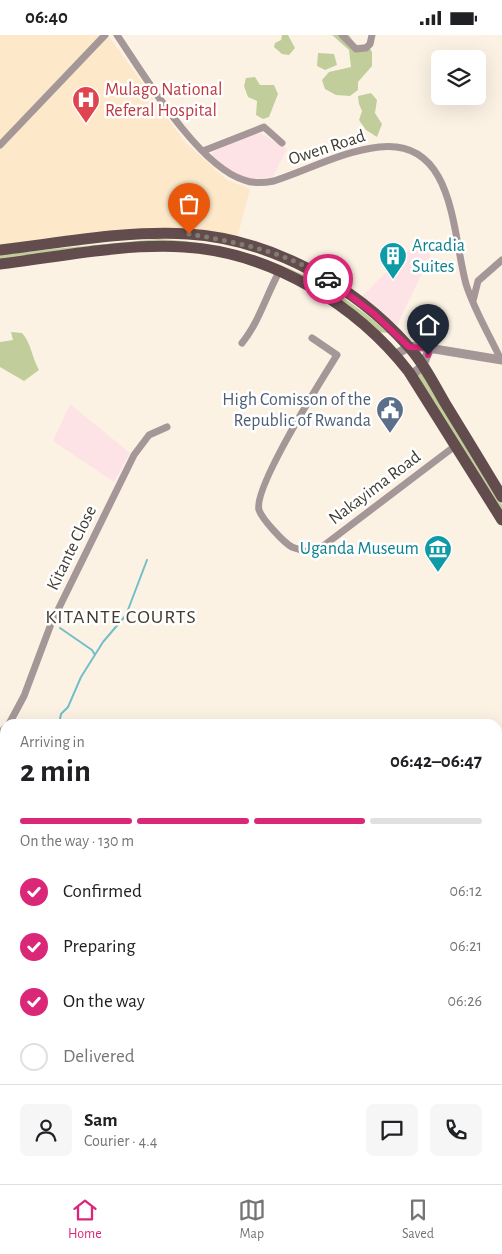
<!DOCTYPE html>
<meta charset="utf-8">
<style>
:root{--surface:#fff;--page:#f6f6f6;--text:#202124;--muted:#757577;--line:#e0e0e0;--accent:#db2777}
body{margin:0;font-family:"Alegreya Sans",sans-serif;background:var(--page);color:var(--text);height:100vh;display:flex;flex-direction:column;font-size:19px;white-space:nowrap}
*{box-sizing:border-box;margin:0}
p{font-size:16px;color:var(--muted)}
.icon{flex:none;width:28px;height:28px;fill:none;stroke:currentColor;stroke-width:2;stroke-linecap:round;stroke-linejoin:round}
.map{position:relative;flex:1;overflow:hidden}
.side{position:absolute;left:0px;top:684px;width:502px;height:466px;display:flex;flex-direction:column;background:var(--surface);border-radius:15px 15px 0 0;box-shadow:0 5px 20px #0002}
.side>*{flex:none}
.controls{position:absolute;left:431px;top:15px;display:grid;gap:10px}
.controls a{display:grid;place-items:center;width:55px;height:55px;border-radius:8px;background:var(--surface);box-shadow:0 5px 20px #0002;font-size:25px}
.pin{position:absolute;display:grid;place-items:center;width:42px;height:42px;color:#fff;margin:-51px -21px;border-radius:50% 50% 50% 0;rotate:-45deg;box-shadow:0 0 5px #0007}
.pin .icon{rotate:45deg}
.courier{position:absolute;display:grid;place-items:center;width:50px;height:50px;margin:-25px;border:4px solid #db2777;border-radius:50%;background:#fff;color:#222;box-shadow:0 1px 6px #0007}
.headline em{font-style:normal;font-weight:700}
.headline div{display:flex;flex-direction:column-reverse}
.headline{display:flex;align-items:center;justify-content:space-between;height:85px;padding:0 20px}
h1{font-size:32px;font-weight:700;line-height:38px}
.bar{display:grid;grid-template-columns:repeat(4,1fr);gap:8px 5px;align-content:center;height:60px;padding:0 20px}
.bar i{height:6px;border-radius:4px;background:var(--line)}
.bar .active{background:var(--accent)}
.bar p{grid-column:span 4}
.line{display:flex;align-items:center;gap:12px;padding:0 20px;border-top:1px solid var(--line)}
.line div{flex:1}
.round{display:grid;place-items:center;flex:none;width:52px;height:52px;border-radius:8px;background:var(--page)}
ol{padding:0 20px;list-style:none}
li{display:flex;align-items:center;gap:15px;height:55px}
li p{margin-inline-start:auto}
li .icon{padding:5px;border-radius:50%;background:var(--accent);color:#fff;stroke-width:4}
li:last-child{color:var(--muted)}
li i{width:28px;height:28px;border:2px solid var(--line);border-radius:50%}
.status{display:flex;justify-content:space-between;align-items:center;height:35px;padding:0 25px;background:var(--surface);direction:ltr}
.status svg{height:14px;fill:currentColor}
.dock{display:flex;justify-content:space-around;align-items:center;height:70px;border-top:1px solid var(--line);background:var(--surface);font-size:14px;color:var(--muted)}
.dock a{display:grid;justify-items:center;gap:2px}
.dock .active{color:var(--accent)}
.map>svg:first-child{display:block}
.built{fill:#fde8c9}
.education{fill:#fde2e6}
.green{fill:#c1ce9b}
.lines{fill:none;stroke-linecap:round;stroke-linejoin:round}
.stream{stroke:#73bec9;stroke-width:2}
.minor{stroke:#a59797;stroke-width:7}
.tertiary{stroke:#a59797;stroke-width:9}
.primary{stroke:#634c4d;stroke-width:11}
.done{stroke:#827b70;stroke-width:5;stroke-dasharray:0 9}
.route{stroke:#db2777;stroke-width:6}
.labels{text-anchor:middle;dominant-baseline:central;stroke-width:5;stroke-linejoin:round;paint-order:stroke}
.health-label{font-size:18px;fill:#be3a42;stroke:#fff;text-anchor:start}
.street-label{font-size:18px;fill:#413b31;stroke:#fff}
.culture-label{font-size:18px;fill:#0d838f;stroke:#fff;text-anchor:start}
.service-label{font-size:18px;fill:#4e5e75;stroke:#fff;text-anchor:end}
.quarter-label{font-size:20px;letter-spacing:1px;fill:#413b31;stroke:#fff}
</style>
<div class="status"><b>06:40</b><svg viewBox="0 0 49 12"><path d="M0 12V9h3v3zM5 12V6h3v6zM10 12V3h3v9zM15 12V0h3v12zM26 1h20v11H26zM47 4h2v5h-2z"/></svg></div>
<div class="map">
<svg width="502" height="1149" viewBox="0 0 502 1149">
<rect width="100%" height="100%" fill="#fcf2e4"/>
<path class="built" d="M0,0H108L184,106L227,145L250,154L237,204L207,198L0,212Z"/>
<path class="education" d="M260,98L287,114L273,142L252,144L231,137L212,121V118L222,112Z
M416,208L431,220L396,292L361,262Z
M70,369L130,418L114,447L53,406Z"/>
<path class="green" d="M282,0H288L295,13L289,20L282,19L274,12L275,8L281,5Z
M332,0H349L356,10L367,9L372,17V31L358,47V55L350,61L336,60L325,54L322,45L329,37L351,32L349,15Z
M318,18L334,19L337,30L325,35L317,31Z
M255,42L260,50H274L278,59L269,82L263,84L256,80L257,66L248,62L244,51L246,43Z
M371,58L377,65L375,78L382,89L377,102L366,95L359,85L362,76L359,69L358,61Z
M158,204C245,208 324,239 388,298L378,297L332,260L197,211L0,227V219Z
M11,297L22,298C31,307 32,323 39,335L24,346L0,332V307L13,305Z
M422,337L502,470V479L416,340Z
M5,831V1145H455L452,1149H0V832Z"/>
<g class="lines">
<path class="stream" d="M60,593L92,615L95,620
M59,689L61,679L68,672L81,642L103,607L126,580L147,525
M0,1022H5
M124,1149V1145"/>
<path class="minor" d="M117,0C144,40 198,131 244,145C254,149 264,148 274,146C308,135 343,116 379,112C455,103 452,198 466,249C474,275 490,301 501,325
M342,0L356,14L366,13L370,9L372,0
M0,110L105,0
M203,116L264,92L282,108
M473,266L478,246L502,225
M312,303L337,320C322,344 253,453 259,475C262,484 284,508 292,512C299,515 307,516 314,518L455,411
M242,308C259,287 266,261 279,237
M9,689L24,661L51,589L134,420L149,400L167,392
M0,698L5,693
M498,800L502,798
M0,826L5,825
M498,1103L502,1098
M457,1149L460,1145"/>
<path class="tertiary" d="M396,319L409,312L416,311L502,325
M411,340L422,332L430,313"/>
<path class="primary" d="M0,215C60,208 129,195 188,199C270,204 354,250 408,311C423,327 434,349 445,368C464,399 483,430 502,462
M0,229C58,222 126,208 184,212C271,217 357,270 409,337L502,485"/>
</g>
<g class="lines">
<path class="done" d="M189,199C236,207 287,217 328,244"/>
<path class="route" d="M328,244L373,278L409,312L430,313L428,320"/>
</g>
<defs>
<symbol id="hospital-pin" viewBox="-11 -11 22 30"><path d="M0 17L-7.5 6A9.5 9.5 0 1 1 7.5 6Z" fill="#e0444e" stroke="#fff"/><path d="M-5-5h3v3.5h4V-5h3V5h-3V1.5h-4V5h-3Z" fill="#fff"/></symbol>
<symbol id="building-pin" viewBox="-11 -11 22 30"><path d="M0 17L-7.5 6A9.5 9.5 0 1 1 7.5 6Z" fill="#0f9aa8" stroke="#fff"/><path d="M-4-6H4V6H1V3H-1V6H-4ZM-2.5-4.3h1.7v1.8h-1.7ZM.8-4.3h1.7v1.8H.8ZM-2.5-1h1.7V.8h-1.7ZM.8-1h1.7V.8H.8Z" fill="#fff"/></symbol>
<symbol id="civic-pin" viewBox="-11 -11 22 30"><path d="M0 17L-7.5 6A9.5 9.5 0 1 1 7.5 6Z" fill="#5c6f8a" stroke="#fff"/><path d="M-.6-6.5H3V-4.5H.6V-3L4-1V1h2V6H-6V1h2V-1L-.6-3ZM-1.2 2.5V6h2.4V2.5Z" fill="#fff"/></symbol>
<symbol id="museum-pin" viewBox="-11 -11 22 30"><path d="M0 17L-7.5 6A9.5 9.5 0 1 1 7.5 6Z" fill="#0f9aa8" stroke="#fff"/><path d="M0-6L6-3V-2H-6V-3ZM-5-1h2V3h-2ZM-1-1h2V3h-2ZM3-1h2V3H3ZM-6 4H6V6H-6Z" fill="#fff"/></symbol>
</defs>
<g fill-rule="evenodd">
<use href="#hospital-pin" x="70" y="49" width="32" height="43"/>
<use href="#building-pin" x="377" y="205" width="32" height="43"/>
<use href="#civic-pin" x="374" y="359" width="32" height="43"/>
<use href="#museum-pin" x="422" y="498" width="32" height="43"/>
</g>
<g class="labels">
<g class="health-label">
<text x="105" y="55">Mulago National<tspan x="105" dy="21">Referal Hospital</tspan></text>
</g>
<g class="street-label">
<text transform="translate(327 113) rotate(-18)">Owen Road</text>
<text transform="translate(375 453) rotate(-37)">Nakayima Road</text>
<text transform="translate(72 513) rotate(-64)">Kitante Close</text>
</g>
<g class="culture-label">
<text x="412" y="211">Arcadia<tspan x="412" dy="21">Suites</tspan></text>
<text x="419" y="514" text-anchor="end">Uganda Museum</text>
</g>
<g class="service-label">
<text x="371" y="365">High Comisson of the<tspan x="371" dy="21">Republic of Rwanda</tspan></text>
</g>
<g class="quarter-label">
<text x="121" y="582">KITANTE COURTS</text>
</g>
</g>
</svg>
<div class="controls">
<a><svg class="icon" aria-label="layers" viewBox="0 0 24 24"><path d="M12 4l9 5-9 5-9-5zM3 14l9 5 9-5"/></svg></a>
</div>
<div class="pin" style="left:189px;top:199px;background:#ea580c"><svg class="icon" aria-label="bag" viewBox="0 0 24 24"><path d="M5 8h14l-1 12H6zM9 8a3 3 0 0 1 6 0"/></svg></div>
<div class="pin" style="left:428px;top:320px;background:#1f2937"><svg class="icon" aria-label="home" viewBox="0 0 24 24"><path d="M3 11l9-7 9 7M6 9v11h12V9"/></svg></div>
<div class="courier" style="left:328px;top:244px"><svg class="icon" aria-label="car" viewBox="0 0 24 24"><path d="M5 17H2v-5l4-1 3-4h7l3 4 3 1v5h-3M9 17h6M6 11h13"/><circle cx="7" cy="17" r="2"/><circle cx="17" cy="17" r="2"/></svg></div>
<section class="side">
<div class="headline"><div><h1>2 min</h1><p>Arriving in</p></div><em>06:42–06:47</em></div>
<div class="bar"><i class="active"></i><i class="active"></i><i class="active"></i><i></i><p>On the way · 130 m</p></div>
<ol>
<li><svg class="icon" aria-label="check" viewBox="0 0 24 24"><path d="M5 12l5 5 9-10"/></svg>Confirmed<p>06:12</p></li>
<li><svg class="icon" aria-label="check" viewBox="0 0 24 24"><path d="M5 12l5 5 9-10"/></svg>Preparing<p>06:21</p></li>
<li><svg class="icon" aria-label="check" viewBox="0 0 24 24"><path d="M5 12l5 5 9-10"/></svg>On the way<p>06:26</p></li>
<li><i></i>Delivered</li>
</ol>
<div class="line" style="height:90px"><a class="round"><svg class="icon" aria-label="person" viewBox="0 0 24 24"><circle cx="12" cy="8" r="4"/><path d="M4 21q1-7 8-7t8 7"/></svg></a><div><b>Sam</b><p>Courier · 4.4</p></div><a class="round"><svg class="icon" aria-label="chat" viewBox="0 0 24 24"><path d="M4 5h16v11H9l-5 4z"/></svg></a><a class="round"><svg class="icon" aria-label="phone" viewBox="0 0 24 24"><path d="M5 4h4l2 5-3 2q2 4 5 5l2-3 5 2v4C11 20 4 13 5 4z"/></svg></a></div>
</section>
</div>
<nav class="dock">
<a class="active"><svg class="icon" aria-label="home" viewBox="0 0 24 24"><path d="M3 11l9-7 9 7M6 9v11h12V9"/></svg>Home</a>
<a><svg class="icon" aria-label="map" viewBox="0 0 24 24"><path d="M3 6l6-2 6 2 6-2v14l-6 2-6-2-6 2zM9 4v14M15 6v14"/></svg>Map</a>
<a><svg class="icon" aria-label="saved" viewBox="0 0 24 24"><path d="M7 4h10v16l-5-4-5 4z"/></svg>Saved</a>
</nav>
